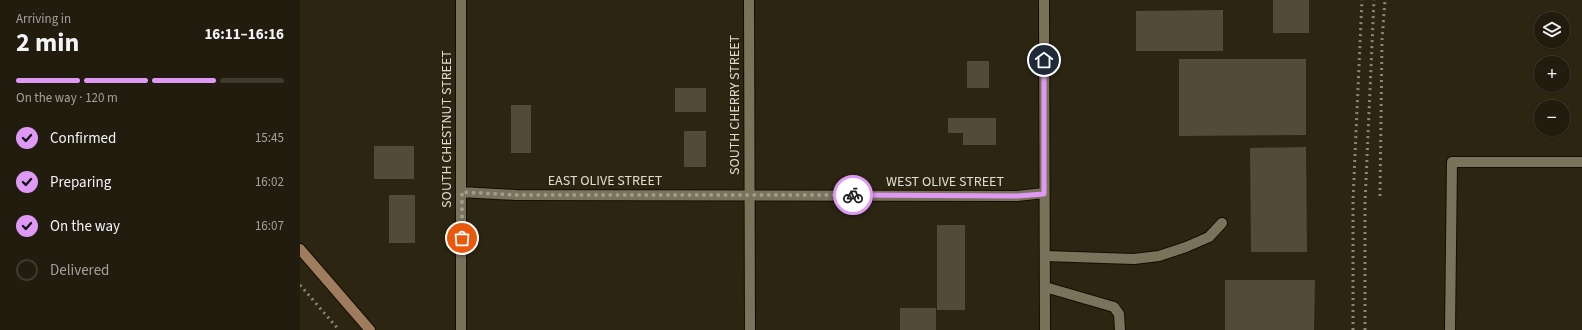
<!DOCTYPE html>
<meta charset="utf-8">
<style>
:root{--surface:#211c0e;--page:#2d291c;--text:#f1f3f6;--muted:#a2a19e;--line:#3e3a2e;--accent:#dd99f3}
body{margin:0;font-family:"Source Sans 3",sans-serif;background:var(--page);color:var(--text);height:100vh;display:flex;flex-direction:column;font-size:15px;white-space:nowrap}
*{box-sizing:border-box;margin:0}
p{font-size:13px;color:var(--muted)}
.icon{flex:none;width:22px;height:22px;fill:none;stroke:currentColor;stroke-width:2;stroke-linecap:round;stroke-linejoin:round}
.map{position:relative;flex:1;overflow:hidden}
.panel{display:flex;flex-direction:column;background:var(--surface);width:300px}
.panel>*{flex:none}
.fabs{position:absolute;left:1234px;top:12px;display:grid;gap:8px}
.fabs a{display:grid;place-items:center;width:36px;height:36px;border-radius:50%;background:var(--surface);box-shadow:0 1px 3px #0004,0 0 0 1px var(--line);font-size:20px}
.pin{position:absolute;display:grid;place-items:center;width:34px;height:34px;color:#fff;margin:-17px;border:2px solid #fff;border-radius:50%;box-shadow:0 1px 4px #0007}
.courier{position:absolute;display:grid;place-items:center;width:40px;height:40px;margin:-20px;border:3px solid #dd99f3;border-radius:50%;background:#fff;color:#222;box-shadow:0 1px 5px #0007}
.summary em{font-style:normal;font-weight:700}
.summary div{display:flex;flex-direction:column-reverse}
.summary{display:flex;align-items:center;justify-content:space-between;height:68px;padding:0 16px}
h1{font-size:26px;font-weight:700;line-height:30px}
.bar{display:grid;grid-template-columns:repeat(4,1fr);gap:6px 4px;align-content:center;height:48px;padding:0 16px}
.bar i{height:5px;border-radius:3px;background:var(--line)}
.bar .on{background:var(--accent)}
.bar p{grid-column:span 4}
ol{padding:0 16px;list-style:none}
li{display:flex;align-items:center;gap:12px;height:44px}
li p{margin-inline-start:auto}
li .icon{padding:4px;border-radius:50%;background:var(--accent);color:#111;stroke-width:4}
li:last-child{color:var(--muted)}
li i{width:22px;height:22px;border:2px solid var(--line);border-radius:50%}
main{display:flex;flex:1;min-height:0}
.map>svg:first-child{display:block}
.building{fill:#534b37}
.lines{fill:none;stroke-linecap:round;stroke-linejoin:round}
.service-casing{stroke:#150e00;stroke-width:12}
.minor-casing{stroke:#150e00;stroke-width:12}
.secondary-casing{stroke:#150e00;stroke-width:12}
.service{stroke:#7b725c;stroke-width:10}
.minor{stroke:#7b725c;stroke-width:10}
.secondary{stroke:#a07c5e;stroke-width:10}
.rail{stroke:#8d8778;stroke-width:3;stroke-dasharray:2 4;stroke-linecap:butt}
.done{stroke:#a29c8e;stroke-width:4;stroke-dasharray:0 7.2}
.route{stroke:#dd99f3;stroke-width:5}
.labels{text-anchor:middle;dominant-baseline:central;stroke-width:3;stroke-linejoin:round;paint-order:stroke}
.street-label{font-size:14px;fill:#e1dcd0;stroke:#2c2512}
</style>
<main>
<section class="panel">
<div class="summary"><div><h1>2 min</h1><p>Arriving in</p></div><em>16:11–16:16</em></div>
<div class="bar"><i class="on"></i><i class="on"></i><i class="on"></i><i></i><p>On the way · 120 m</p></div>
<ol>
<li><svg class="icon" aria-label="check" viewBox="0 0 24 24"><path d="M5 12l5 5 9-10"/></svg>Confirmed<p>15:45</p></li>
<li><svg class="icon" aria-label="check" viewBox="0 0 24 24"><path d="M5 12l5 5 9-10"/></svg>Preparing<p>16:02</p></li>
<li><svg class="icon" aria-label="check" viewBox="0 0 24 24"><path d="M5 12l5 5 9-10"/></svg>On the way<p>16:07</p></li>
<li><i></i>Delivered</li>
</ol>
</section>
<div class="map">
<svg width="1282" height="330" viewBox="0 0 1282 330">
<rect width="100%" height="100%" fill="#2c2512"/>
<path class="building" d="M973,0H1009V33H973Z
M923,10V51H836V11Z
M879,59H1006V135L879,136Z
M667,61H689V88H667Z
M375,88H406V112H375Z
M211,105H231V153H211Z
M648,118H696V145H663V133H648Z
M384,131H406V167H384Z
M74,146H114V179H74Z
M1006,147L1007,252H951L950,148Z
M89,195H115V243H89Z
M637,225H665V310H637Z
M925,280H1015L1014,330H925Z
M600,308H636V330H600Z"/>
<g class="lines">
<defs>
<path id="service" d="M745,256L834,259L859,256L886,247L909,237L922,223
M745,287L814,307L819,314L820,330
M1150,330L1152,162H1282"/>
<path id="minor" d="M161,0V330
M449,0L450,330
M744,0L745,330
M161,192L216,195L717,196L744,193"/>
<path id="secondary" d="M0,249L70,330"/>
</defs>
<use href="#service" class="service-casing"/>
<use href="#minor" class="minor-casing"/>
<use href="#secondary" class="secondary-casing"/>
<use href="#service" class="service"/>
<use href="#minor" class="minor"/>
<use href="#secondary" class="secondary"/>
<path class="rail" d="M1080,196L1082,40L1085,0
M0,285L39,330
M1053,330V200L1062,0
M1065,330V203L1074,0"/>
</g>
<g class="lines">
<path class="done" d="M162,238V192L216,195H553"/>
<path class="route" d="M553,195L717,196L744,194V60"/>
</g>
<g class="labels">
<g class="street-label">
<text transform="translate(435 105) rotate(-90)">SOUTH CHERRY STREET</text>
<text transform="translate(147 129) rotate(-90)">SOUTH CHESTNUT STREET</text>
<text x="305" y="181">EAST OLIVE STREET</text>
<text x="645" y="182">WEST OLIVE STREET</text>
</g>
</g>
</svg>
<div class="fabs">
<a><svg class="icon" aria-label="layers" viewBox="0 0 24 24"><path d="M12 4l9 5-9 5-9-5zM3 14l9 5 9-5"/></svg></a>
<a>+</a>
<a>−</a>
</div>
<div class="pin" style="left:162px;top:238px;background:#ea580c"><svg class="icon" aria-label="bag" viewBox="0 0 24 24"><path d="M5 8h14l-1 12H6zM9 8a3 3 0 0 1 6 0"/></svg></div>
<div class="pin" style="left:744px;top:60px;background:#1f2937"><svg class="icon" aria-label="home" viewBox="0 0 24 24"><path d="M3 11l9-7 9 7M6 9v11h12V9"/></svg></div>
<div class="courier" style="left:553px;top:195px"><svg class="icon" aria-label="bike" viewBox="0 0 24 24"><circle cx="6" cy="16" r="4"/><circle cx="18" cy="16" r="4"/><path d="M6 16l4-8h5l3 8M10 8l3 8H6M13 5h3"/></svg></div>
</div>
</main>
